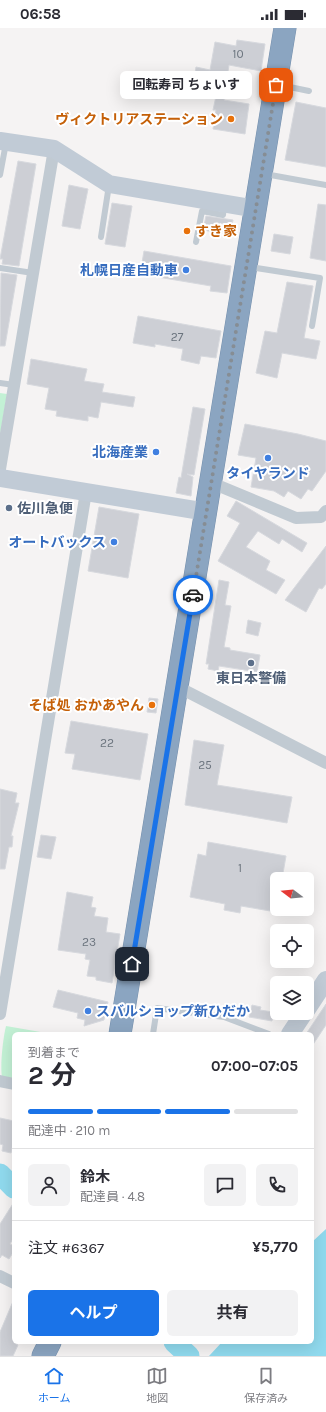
<!DOCTYPE html>
<html lang="ja">
<meta charset="utf-8">
<style>
:root{--surface:#fff;--page:#f2f2f3;--text:#2b2b33;--muted:#7c7c81;--line:#e1e1e2;--accent:#1a73e8}
body{margin:0;font-family:Karla,"Noto Sans JP",sans-serif;background:var(--page);color:var(--text);height:100vh;display:flex;flex-direction:column;font-size:15px;white-space:nowrap}
*{box-sizing:border-box;margin:0}
p{font-size:13px;color:var(--muted)}
.icon{flex:none;width:22px;height:22px;fill:none;stroke:currentColor;stroke-width:2;stroke-linecap:round;stroke-linejoin:round}
.map{position:relative;flex:1;overflow:hidden}
.sheet{position:absolute;left:12px;top:1004px;width:302px;height:312px;display:flex;flex-direction:column;background:var(--surface);border-radius:6px;box-shadow:0 4px 16px #0002}
.sheet>*{flex:none}
.needle{width:26px;rotate:286deg}
.controls{position:absolute;left:270px;top:844px;display:grid;gap:8px}
.controls a{display:grid;place-items:center;width:44px;height:44px;border-radius:6px;background:var(--surface);box-shadow:0 4px 16px #0002;font-size:20px}
.pin{position:absolute;display:grid;place-items:center;width:34px;height:34px;color:#fff;margin:-17px;border-radius:8px;box-shadow:0 2px 6px #0006}
.courier{position:absolute;display:grid;place-items:center;width:40px;height:40px;margin:-20px;border:3px solid #1a73e8;border-radius:50%;background:#fff;color:#222;box-shadow:0 1px 5px #0007}
.bubble{position:absolute;height:28px;border-radius:6px;background:var(--surface);box-shadow:0 4px 16px #0002;font-size:13px;font-weight:700;line-height:28px;text-align:center}
.summary em{font-style:normal;font-weight:700}
.summary div{display:flex;flex-direction:column-reverse}
.summary{display:flex;align-items:center;justify-content:space-between;height:68px;padding:0 16px}
h1{font-size:26px;font-weight:700;line-height:30px}
.bar{display:grid;grid-template-columns:repeat(4,1fr);gap:6px 4px;align-content:center;height:48px;padding:0 16px}
.bar i{height:5px;border-radius:3px;background:var(--line)}
.bar .on{background:var(--accent)}
.bar p{grid-column:span 4}
.line{display:flex;align-items:center;gap:10px;padding:0 16px;border-top:1px solid var(--line)}
.line div{flex:1}
.round{display:grid;place-items:center;flex:none;width:42px;height:42px;border-radius:6px;background:var(--page)}
.cta{display:flex;gap:8px;margin-top:auto;padding:8px 16px}
.cta a{flex:1;height:46px;border-radius:6px;background:var(--accent);color:#fff;font-size:16px;font-weight:700;line-height:46px;text-align:center}
.cta a+a{background:var(--page);color:var(--text)}
.status{display:flex;justify-content:space-between;align-items:center;height:28px;padding:0 20px;background:var(--surface);direction:ltr}
.status svg{height:11px;fill:currentColor}
.tab-bar{display:flex;justify-content:space-around;align-items:center;height:56px;border-top:1px solid var(--line);background:var(--surface);font-size:11px;color:var(--muted)}
.tab-bar a{display:grid;justify-items:center;gap:2px}
.tab-bar .on{color:var(--accent)}
.map>svg:first-child{display:block}
.green{fill:#c3f1d5}
.water{fill:#90daee}
.lines{fill:none;stroke-linecap:round;stroke-linejoin:round}
.river{stroke:#90daee;stroke-width:21}
.building{fill:#cdcfd5;stroke:#d7d9de}
.highway-casing{stroke:#7690ad;stroke-width:23}
.lane{stroke:#c1cad2;stroke-width:6}
.street{stroke:#c1cad2;stroke-width:12}
.secondary{stroke:#c1cbd6;stroke-width:18}
.highway{stroke:#8ba5c1;stroke-width:22}
.done{stroke:#868d94;stroke-width:4;stroke-dasharray:0 7.2}
.route{stroke:#1a73e8;stroke-width:5}
.food-dot{fill:#e8710a;stroke:#fff;stroke-width:1.5}
.shop-dot{fill:#3f7fe0;stroke:#fff;stroke-width:1.5}
.service-dot{fill:#5c6f8a;stroke:#fff;stroke-width:1.5}
.labels{text-anchor:middle;dominant-baseline:central;stroke-width:4;stroke-linejoin:round;paint-order:stroke}
.number-label{font-size:12px;fill:#6b747e}
.food-label{font-size:14px;font-weight:bold;fill:#c56008;stroke:#fff;text-anchor:end}
.shop-label{font-size:14px;font-weight:bold;fill:#366cbe;stroke:#fff;text-anchor:end}
.service-label{font-size:14px;font-weight:bold;fill:#4e5e75;stroke:#fff;text-anchor:start}
</style>
<div class="status"><b>06:58</b><svg viewBox="0 0 49 12"><path d="M0 12V9h3v3zM5 12V6h3v6zM10 12V3h3v9zM15 12V0h3v12zM26 1h20v11H26zM47 4h2v5h-2z"/></svg></div>
<div class="map">
<svg width="326" height="1328" viewBox="0 0 326 1328">
<rect width="100%" height="100%" fill="#f5f3f3"/>
<path class="green" d="M0,365L7,366L0,407Z
M6,998L52,1006H14V1051L2,1049C0,1038 3,1010 6,998Z"/>
<path class="water" d="M326,1201V1328H209L222,1314H312V1214Z"/>
<g class="lines">
<path class="river" d="M0,1146L14,1160
M174,1314L189,1328"/>
</g>
<path class="building" d="M237,12L265,16L261,43L229,37L224,72L249,76L245,106L213,101L216,82H213L216,68L192,64L196,39L210,42L215,14L236,18Z
M296,74L326,80V139L285,132Z
M18,133L36,136L19,238L2,236L3,231H0Z
M69,157L88,161L80,201L62,198Z
M112,175L132,178L125,219L105,216Z
M318,176L326,177V233L310,230Z
M206,188L233,192L230,207L203,202Z
M274,206L293,209L290,226L271,223Z
M144,223L231,238L227,265L210,263L211,258L140,246Z
M1,245L17,247L5,318H0Z
M287,254L313,258L304,310L320,313L316,331L282,325L277,350L256,345L265,303L277,305Z
M138,288L221,303L216,330L201,328L199,336L181,332L183,321L155,316V319L133,315Z
M31,331L87,341L84,353L104,356L102,364L135,369L133,379L101,374L98,390L88,388V393L56,388L57,383L45,381L49,360L27,356Z
M193,379L205,381L194,447L187,446L193,449L191,468L176,465L179,449L181,450Z
M245,396L298,406L326,413V443L312,463L308,461L301,471L288,463L284,469L274,463L251,459L256,430L238,427Z
M236,473L307,515L302,524L282,511L279,516L258,503L246,519L270,533L266,542L285,552L276,566L218,533L240,495L227,488Z
M99,479L139,486L128,550L88,543Z
M326,518V556L322,561L319,560L306,584L285,572Z
M219,552L229,554L225,577L231,578L224,619L230,620V622L260,627L257,644L219,638L218,643L208,641L209,636H206Z
M248,592L261,595L258,608L246,605Z
M149,670L158,671L156,685L147,684Z
M71,693L148,706L140,752L72,741L75,726L65,725Z
M194,712L224,717L217,757L292,769L287,795L185,777Z
M0,761L17,765L15,775H19L11,808H13L12,819H9L5,841H0Z
M41,807L56,809L51,831L37,829Z
M208,814L286,828L282,851H277L276,884L241,878L240,885L224,882L225,876L190,869L198,826L206,828Z
M67,864L93,869L91,879L96,880L94,888L108,890L106,904L120,906L112,955L96,952V949L87,948L90,932L85,931L86,926L58,922Z
M58,962L108,974L104,992L84,998L85,992L77,990L78,985L53,979Z
M326,976V997L312,1018V1006H306Z
M252,977L261,979L260,982L273,984L272,993L249,989Z
M0,1090L14,1093V1110L11,1125L2,1123L3,1117L0,1116Z
M14,1174V1209L10,1216L14,1218V1223L9,1231L2,1227L0,1230V1196Z
M14,1271V1315L18,1317L13,1328H0V1304Z"/>
<g class="lines">
<defs>
<path id="highway" d="M120,1006L285,0
M43,1328L50,1314"/>
</defs>
<use href="#highway" class="highway-casing"/>
<path class="lane" d="M280,57L309,63
M265,146L326,157
M0,147L6,115
M101,209L109,157
M196,214L202,183L223,187L224,178
M250,239L320,250L312,298
M0,240L33,245
M0,355L14,357
M153,1006L157,980L224,989L269,1006"/>
<path class="street" d="M0,441L54,121
M212,455L296,490L321,489L326,483
M178,659L326,735
M0,986L86,464
M0,1053L14,1056
M0,1248L14,1255"/>
<path class="secondary" d="M0,113L54,121L109,156L256,181
M0,450L207,484
M307,981L326,952
M290,1006L304,985"/>
<use href="#highway" class="highway"/>
</g>
<g class="lines">
<path class="done" d="M193,567L276,57"/>
<path class="route" d="M132,936L193,567"/>
</g>
<g class="food-dot">
<circle cx="231" cy="91" r="4"/>
<circle cx="187" cy="203" r="4"/>
<circle cx="152" cy="677" r="4"/>
</g>
<g class="shop-dot">
<circle cx="186" cy="242" r="4"/>
<circle cx="156" cy="424" r="4"/>
<circle cx="268" cy="430" r="4"/>
<circle cx="114" cy="514" r="4"/>
<circle cx="88" cy="983" r="4"/>
</g>
<g class="service-dot">
<circle cx="9" cy="480" r="4"/>
<circle cx="251" cy="635" r="4"/>
</g>
<g class="labels">
<g class="number-label">
<text x="238" y="26">10</text>
<text x="177" y="309">27</text>
<text x="107" y="715">22</text>
<text x="205" y="737">25</text>
<text x="240" y="840">1</text>
<text x="89" y="914">23</text>
</g>
<g class="food-label">
<text x="223" y="91">ヴィクトリアステーション</text>
<text x="195" y="203" text-anchor="start">すき家</text>
<text x="144" y="677">そば処 おかあやん</text>
</g>
<g class="shop-label">
<text x="178" y="242">札幌日産自動車</text>
<text x="148" y="424">北海産業</text>
<text x="268" y="445" text-anchor="middle">タイヤランド</text>
<text x="106" y="514">オートバックス</text>
<text x="96" y="983" text-anchor="start">スバルショップ新ひだか</text>
</g>
<g class="service-label">
<text x="17" y="480">佐川急便</text>
<text x="251" y="650" text-anchor="middle">東日本警備</text>
</g>
</g>
</svg>
<div class="controls">
<a><svg class="needle" viewBox="-14 -14 28 28"><path d="M0-13l5 13h-10z" fill="#e53935"/><path d="M0 13l5-13h-10z" fill="#7c7c81"/></svg></a>
<a><svg class="icon" aria-label="locate" viewBox="0 0 24 24"><circle cx="12" cy="12" r="6"/><path d="M12 2v4M12 18v4M2 12h4M18 12h4"/></svg></a>
<a><svg class="icon" aria-label="layers" viewBox="0 0 24 24"><path d="M12 4l9 5-9 5-9-5zM3 14l9 5 9-5"/></svg></a>
</div>
<div class="pin" style="left:276px;top:57px;background:#ea580c"><svg class="icon" aria-label="bag" viewBox="0 0 24 24"><path d="M5 8h14l-1 12H6zM9 8a3 3 0 0 1 6 0"/></svg></div>
<div class="pin" style="left:132px;top:936px;background:#1f2937"><svg class="icon" aria-label="home" viewBox="0 0 24 24"><path d="M3 11l9-7 9 7M6 9v11h12V9"/></svg></div>
<div class="courier" style="left:193px;top:567px"><svg class="icon" aria-label="car" viewBox="0 0 24 24"><path d="M5 17H2v-5l4-1 3-4h7l3 4 3 1v5h-3M9 17h6M6 11h13"/><circle cx="7" cy="17" r="2"/><circle cx="17" cy="17" r="2"/></svg></div>
<div class="bubble" style="left:120px;top:43px;width:132px">回転寿司 ちょいす</div>
<section class="sheet">
<div class="summary"><div><h1>2 分</h1><p>到着まで</p></div><em>07:00–07:05</em></div>
<div class="bar"><i class="on"></i><i class="on"></i><i class="on"></i><i></i><p>配達中 · 210 m</p></div>
<div class="line" style="height:72px"><a class="round"><svg class="icon" aria-label="person" viewBox="0 0 24 24"><circle cx="12" cy="8" r="4"/><path d="M4 21q1-7 8-7t8 7"/></svg></a><div><b>鈴木</b><p>配達員 · 4.8</p></div><a class="round"><svg class="icon" aria-label="chat" viewBox="0 0 24 24"><path d="M4 5h16v11H9l-5 4z"/></svg></a><a class="round"><svg class="icon" aria-label="phone" viewBox="0 0 24 24"><path d="M5 4h4l2 5-3 2q2 4 5 5l2-3 5 2v4C11 20 4 13 5 4z"/></svg></a></div>
<div class="line" style="height:52px"><div>注文 #6367</div><b>¥5,770</b></div>
<div class="cta"><a>ヘルプ</a><a>共有</a></div>
</section>
</div>
<nav class="tab-bar">
<a class="on"><svg class="icon" aria-label="home" viewBox="0 0 24 24"><path d="M3 11l9-7 9 7M6 9v11h12V9"/></svg>ホーム</a>
<a><svg class="icon" aria-label="map" viewBox="0 0 24 24"><path d="M3 6l6-2 6 2 6-2v14l-6 2-6-2-6 2zM9 4v14M15 6v14"/></svg>地図</a>
<a><svg class="icon" aria-label="saved" viewBox="0 0 24 24"><path d="M7 4h10v16l-5-4-5 4z"/></svg>保存済み</a>
</nav>
